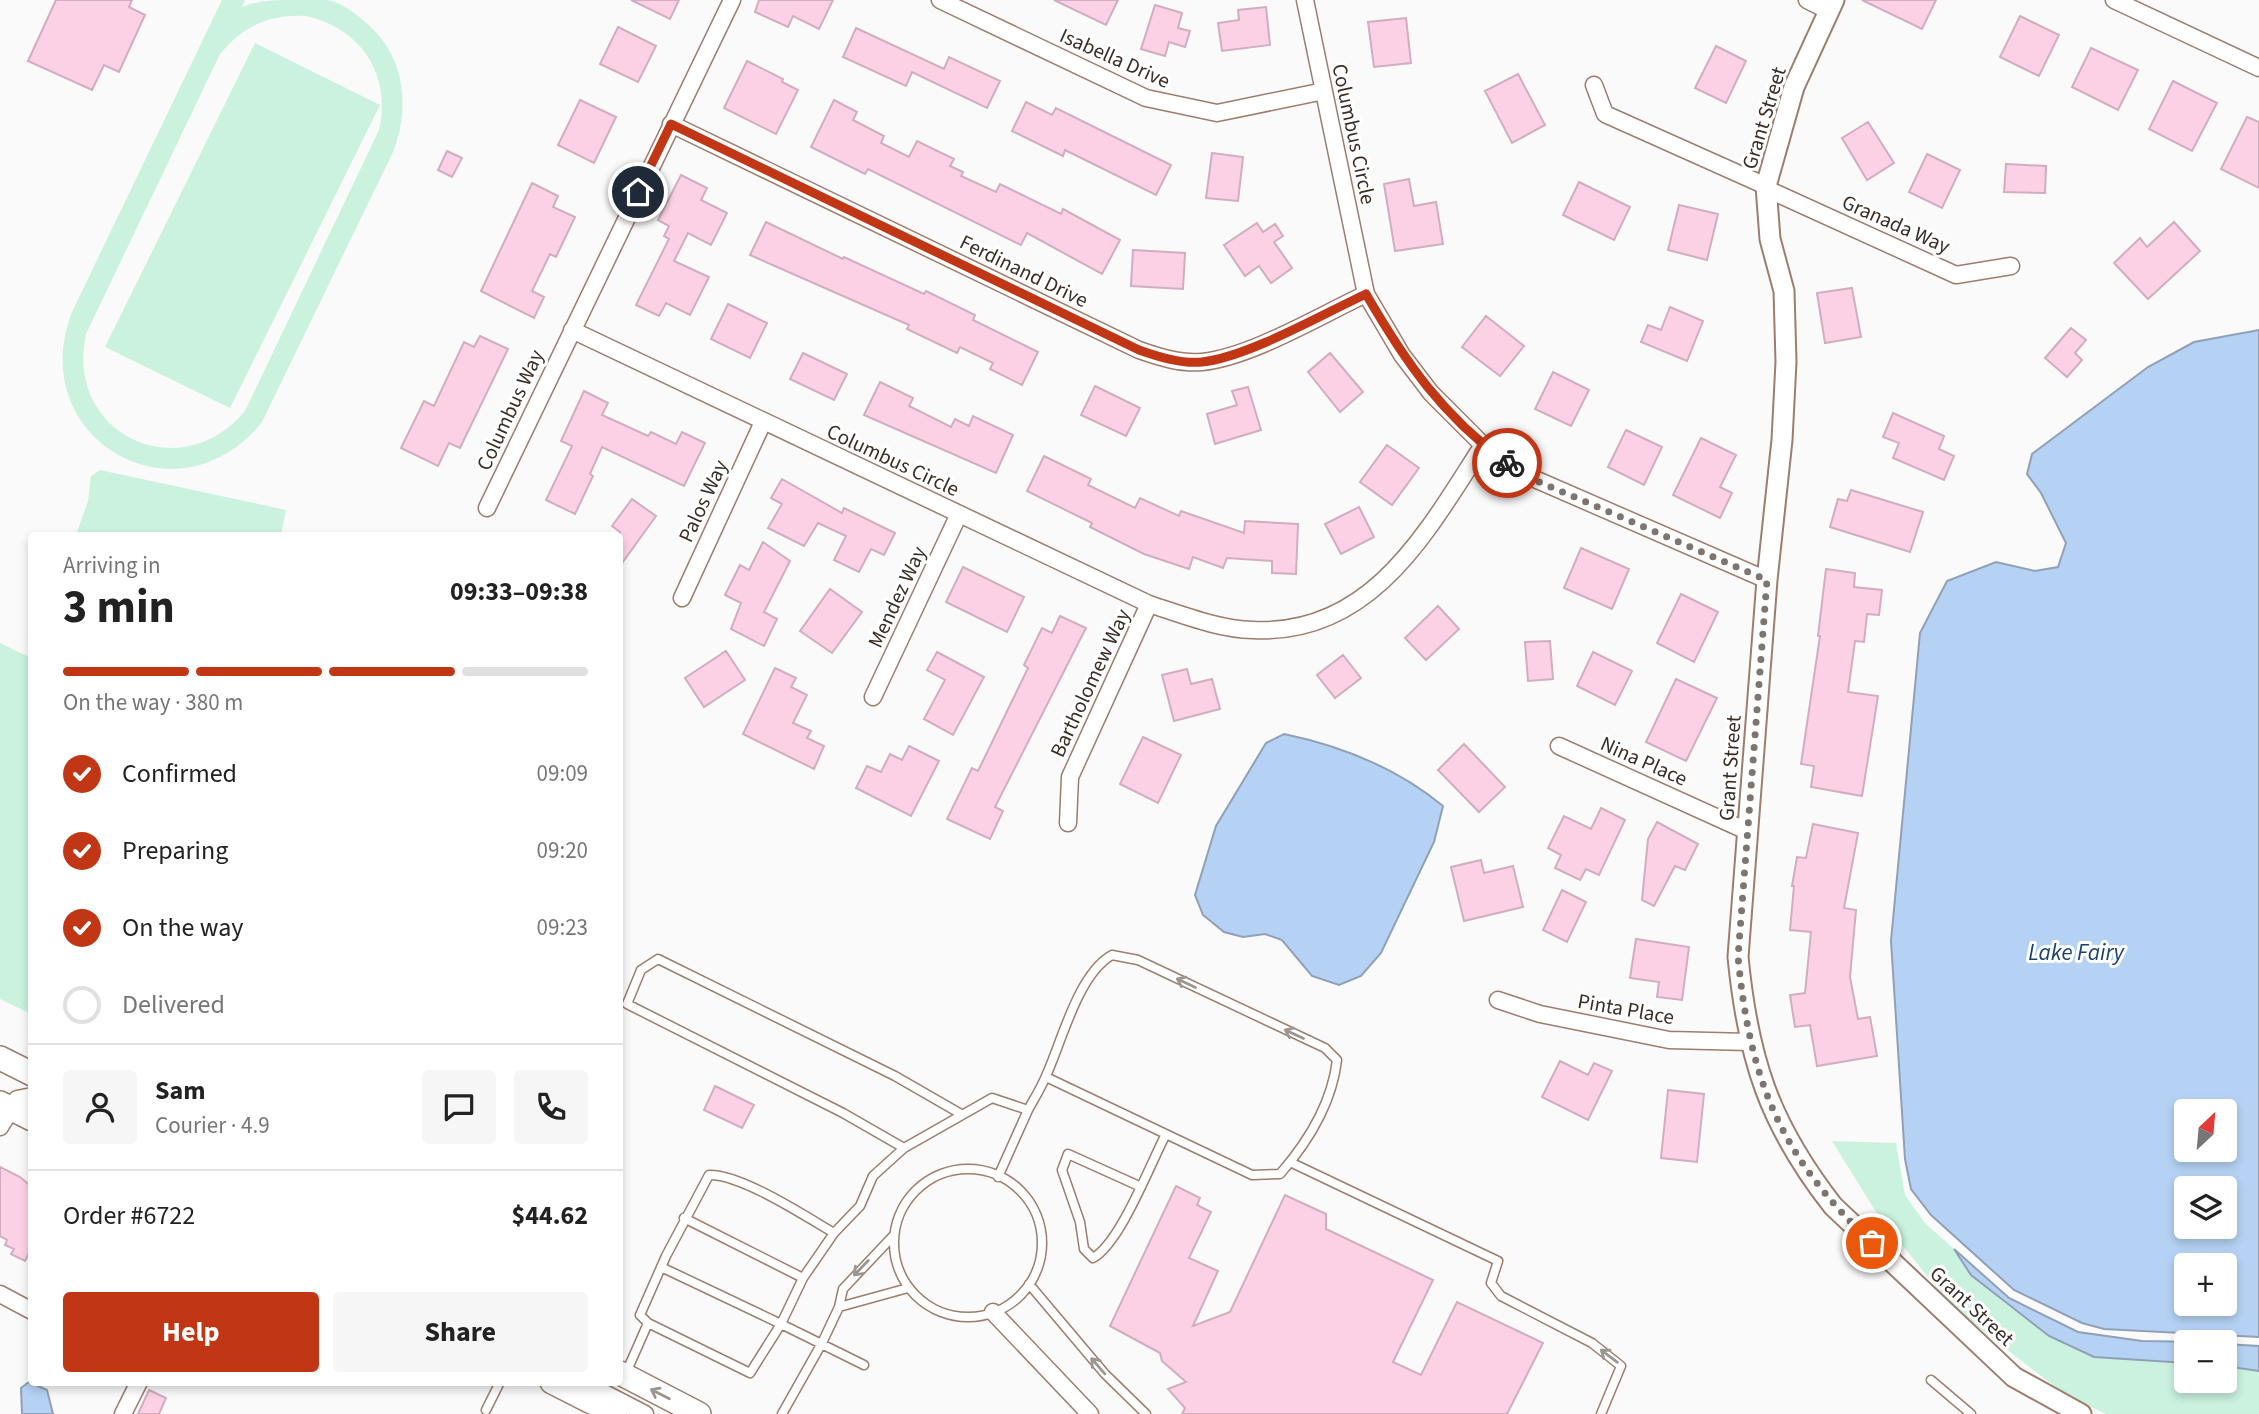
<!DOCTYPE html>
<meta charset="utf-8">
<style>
:root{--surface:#fff;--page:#f6f6f6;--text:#222;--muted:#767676;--line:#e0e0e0;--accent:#c13716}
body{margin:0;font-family:"Source Sans 3",sans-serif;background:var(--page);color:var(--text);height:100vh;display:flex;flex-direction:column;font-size:26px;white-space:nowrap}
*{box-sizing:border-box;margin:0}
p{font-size:23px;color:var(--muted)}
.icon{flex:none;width:38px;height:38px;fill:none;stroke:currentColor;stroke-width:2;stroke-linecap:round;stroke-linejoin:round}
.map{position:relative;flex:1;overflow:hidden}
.drawer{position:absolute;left:28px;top:532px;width:595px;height:854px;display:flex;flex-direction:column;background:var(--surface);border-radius:7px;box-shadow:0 4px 10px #0003}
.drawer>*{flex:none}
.needle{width:46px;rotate:26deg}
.tools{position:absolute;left:2174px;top:1099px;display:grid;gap:14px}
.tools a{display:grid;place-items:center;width:63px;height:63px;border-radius:7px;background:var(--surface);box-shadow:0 4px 10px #0003;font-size:35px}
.pin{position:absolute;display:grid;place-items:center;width:60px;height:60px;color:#fff;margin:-30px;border:4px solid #fff;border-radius:50%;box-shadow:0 2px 7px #0007}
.courier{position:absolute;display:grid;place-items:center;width:70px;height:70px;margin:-35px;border:5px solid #c13716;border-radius:50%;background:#fff;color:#222;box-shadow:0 2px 9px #0007}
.head em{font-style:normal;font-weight:700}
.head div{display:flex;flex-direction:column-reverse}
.head{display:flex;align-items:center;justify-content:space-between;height:119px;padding:0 35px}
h1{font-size:46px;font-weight:700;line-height:52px}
.bar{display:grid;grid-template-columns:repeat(4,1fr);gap:10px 7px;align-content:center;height:84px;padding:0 35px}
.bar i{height:9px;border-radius:5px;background:var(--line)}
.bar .on{background:var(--accent)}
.bar p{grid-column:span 4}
.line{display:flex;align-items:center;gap:18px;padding:0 35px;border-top:2px solid var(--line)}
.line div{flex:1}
.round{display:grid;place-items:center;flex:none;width:74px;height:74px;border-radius:7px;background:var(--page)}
ol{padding:0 35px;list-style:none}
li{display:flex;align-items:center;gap:21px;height:77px}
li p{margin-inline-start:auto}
li .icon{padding:7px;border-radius:50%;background:var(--accent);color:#fff;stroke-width:4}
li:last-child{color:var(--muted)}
li i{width:38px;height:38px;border:4px solid var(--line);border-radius:50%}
.button{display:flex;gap:14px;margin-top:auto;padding:14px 35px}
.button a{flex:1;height:80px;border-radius:7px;background:var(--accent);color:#fff;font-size:28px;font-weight:700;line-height:80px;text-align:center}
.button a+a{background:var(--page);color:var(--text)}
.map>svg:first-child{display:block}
.green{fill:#caf2df;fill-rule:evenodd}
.water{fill:#b5d2f4;stroke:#90a0b6;stroke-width:2;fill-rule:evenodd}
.building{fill:#fcd1e6;stroke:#d1adbf;stroke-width:2}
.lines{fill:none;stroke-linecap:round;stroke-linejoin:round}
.service-casing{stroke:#9e7d6c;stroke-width:11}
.minor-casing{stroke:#9e7d6c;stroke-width:19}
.tertiary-casing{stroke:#9e7d6c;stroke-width:23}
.secondary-casing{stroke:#9e7d6c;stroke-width:26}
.service{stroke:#fff;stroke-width:8}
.minor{stroke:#fff;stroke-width:16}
.tertiary{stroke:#fff;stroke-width:19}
.secondary{stroke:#fff;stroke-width:23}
.oneway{stroke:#9c9692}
.done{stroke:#7d7570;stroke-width:7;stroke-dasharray:0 12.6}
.route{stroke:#c13716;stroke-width:9}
.labels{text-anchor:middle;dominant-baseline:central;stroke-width:6;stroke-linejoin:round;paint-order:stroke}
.street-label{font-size:21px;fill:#3a2d26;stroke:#fff}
.water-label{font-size:23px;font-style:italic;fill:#19426c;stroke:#fff}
</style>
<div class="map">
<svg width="2259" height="1414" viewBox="0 0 2259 1414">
<rect width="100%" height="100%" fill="#fafafa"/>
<path class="green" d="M222,0H245L242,7C260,0 275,0 295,0C305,0 317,0 327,0C340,2 354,12 364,21C405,54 411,106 393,152L262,422C177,528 23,438 72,312ZM306,16C361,28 392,75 379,130L245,411C180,489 64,434 86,334L220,54C243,26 270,14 306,16Z
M255,43L380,105L230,408L105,347Z
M100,470L286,510L281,535H76L88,501L91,476Z
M0,643L31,658V1014L0,999Z
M1832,1141L1896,1143L1905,1195L1925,1223L1954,1249L1971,1275L2006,1304L2049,1336L2094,1357L2186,1363V1381H2224V1366L2259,1371V1414H2106L2067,1396L1970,1321L1939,1291L1876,1212Z"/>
<path class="water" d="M2259,330V1337L2104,1329L2082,1323L2014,1290L1931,1215L1911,1189L1905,1159L1891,941L1920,633L1947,581L1996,562L2035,571L2058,567L2066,543L2041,493L2027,474L2032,454L2148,367L2194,342ZM2186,1111H2224V1150H2186ZM2224,1188V1227H2186V1188ZM2186,1265H2224V1304H2186Z
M1284,734C1342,746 1397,768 1443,806L1434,842L1381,953L1361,976L1339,985L1312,976L1282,940L1265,934L1243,937L1224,932L1203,915L1195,895L1216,826L1266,743Z
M1954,1249L2009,1298L2078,1332L2142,1341L2203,1342H2186V1363L2094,1357L2049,1336L1971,1275Z
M2224,1344L2259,1346V1371L2224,1366Z
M29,1382L47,1390L53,1414H22L21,1388Z"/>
<path class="building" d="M56,0H132L129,7L145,15L119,72L104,65L92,90L28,61Z
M631,0H679L670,19Z
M759,0H833L819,29L793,16L788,27L755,12Z
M1054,0H1118L1106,25Z
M1862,0H1936L1922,29Z
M1155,5L1182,13L1178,28L1190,31L1185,47L1169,42L1165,56L1141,49Z
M1266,7L1270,45L1222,51L1218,23L1239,20L1238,10Z
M2020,16L2059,35L2039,76L2000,57Z
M1406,18L1411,63L1374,67L1368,22Z
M618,27L656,46L638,82L600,64Z
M856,28L944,69L949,57L1000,81L987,108L912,72L906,86L843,57Z
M1716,46L1746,61L1726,103L1695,88Z
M2091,48L2138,70L2118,110L2072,87Z
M747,61L783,79L782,82L798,90L776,134L724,108Z
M1518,74L1545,125L1512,143L1485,91Z
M2173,81L2217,103L2192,151L2149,129Z
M580,100L616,117L594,163L558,145Z
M834,100L857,112L853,120L884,136L881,143L909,157L917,141L954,159L950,166L963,172L961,176L996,192L1000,184L1061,214L1063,209L1120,240L1102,274L1027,233L1021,245L868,169L865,174L811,147Z
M1026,102L1052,115L1056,108L1171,165L1156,195L1065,150L1063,156L1012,131Z
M2247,117L2259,122V188L2221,169Z
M1868,122L1894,163L1867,180L1842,138Z
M447,151L462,158L452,177L438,170Z
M1212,153L1243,157L1238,201L1206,198Z
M1927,154L1960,170L1942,208L1909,192Z
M2006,164L2046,166L2045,193L2004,192Z
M681,175L707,188L701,200L727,213L711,245L688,233L674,261L709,277L690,315L666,303L659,316L636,305L669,239L664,236L669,226L658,220Z
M1409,179L1414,206L1436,202L1443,244L1395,251L1384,184Z
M1579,182L1630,207L1614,240L1563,215Z
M532,183L558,196L553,207L575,217L556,257L550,254L532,291L544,297L534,318L481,291Z
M1679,205L1718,214L1707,260L1668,250Z
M766,222L843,259L844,257L924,294L926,291L975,315L973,320L1038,352L1022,385L990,369L993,363L960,347L957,353L907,329L909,325L750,255Z
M2174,222L2200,251L2148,299L2114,263L2140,238L2147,247Z
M1257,223L1263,232L1275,224L1283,236L1274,242L1292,268L1271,283L1259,266L1245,276L1224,245Z
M1133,250L1185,253L1183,289L1131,286Z
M1852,288L1861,337L1825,343L1817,293Z
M728,304L767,323L750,358L711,339Z
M1670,307L1703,321L1687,361L1641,342L1648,325L1661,330Z
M1486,316L1524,346L1500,376L1462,347Z
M2071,328L2086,340L2075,353L2082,360L2067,377L2045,358Z
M480,336L508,349L460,448L449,443L438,466L401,448L424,401L434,406L464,342L474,347Z
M803,353L847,374L834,400L790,379Z
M1330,353L1363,392L1340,412L1308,372Z
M1553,372L1589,390L1571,426L1535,409Z
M880,382L913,398L909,406L951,427L955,419L969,426L973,416L1013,435L996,473L864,415Z
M1095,386L1140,408L1126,436L1081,415Z
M1248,387L1261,430L1215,444L1207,414L1237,405L1232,391Z
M584,391L608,403L602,415L648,436L651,432L676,444L682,432L705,443L684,486L602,447L590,474L593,476L575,514L546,500L572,446L561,441Z
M1893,413L1944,436L1939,449L1954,456L1944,480L1893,458L1899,443L1883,437Z
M1626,430L1662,447L1644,485L1608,467Z
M1701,438L1736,455L1720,487L1732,493L1720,518L1673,495Z
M1387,445L1419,468L1392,505L1360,482Z
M1044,456L1091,479L1088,485L1135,508L1140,498L1179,516L1181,511L1244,533L1245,521L1298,524L1296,574L1272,573V561L1227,558L1223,568L1193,557L1189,569L1144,554L1090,527L1092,523L1027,491Z
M782,479L842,513L844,508L895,533L884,555L871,549L859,572L834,560L846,536L818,523L804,546L768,528L782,504L771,498Z
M1851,490L1923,512L1910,552L1830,527L1838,499L1847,501Z
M632,499L656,516L620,566V532L612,526Z
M1359,507L1374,537L1341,554L1325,524Z
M763,542L790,561L764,612L777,619L764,646L731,629L741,603L725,595L740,565L749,570Z
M1581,548L1629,569L1612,609L1564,588Z
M963,567L1024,597L1007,632L946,602Z
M1826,569L1855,573L1854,587L1882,590L1879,615L1867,614L1864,642L1855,641L1848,692L1878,696L1862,796L1811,787L1814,766L1801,764L1820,636H1818Z
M830,589L862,612L832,653L800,631Z
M1681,594L1718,612L1694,662L1657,643Z
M1438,606L1459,629L1426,660L1405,638Z
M1060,616L1086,628L995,807L1003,811L990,839L947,819L972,768L978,771L1028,668L1024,665L1042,628L1052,633Z
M1550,641L1553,679L1528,681L1525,642Z
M726,651L745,680L704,707L685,678Z
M937,652L984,677L953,735L924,719L945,680L927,670Z
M1593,652L1632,671L1615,705L1577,686Z
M1343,655L1361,678L1335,698L1317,675Z
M775,668L796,678L791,687L807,695L793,723L811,731L807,738L824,746L814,769L743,734Z
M1187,669L1191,684L1212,679L1220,709L1174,721L1162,675Z
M1676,679L1717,698L1686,761L1646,742Z
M1143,737L1181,755L1158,803L1120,784Z
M1464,744L1505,787L1479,812L1438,770Z
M909,746L939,761L911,816L856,788L867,766L881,772L890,754L902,760Z
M1601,808L1625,820L1599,875L1586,869L1580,880L1555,868L1561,855L1548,848L1564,816L1591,829Z
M1657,822L1698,844L1685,870L1675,866L1654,906L1642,900L1648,839Z
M1813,824L1858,833L1844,908L1856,910L1850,977L1858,1019L1870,1017L1877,1056L1817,1066L1810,1025L1795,1027L1790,995L1805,993L1811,932L1790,930L1794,886H1792L1797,857L1806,858Z
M1481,860L1484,873L1513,866L1523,907L1464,921L1451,867Z
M1562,890L1586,902L1567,942L1543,930Z
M1636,939L1689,947L1682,1000L1657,997L1659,982L1630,978Z
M1560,1061L1588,1075L1594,1063L1612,1071L1588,1120L1542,1097Z
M715,1086L754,1105L742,1128L704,1110Z
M1668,1090L1704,1094L1697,1162L1661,1158Z
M0,1167L20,1177L32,1187V1247L25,1261L11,1254L14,1249L5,1245L7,1240L0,1236Z
M1176,1186L1200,1198L1197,1205L1211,1212L1189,1258L1218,1271L1193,1326L1230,1312L1285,1195L1326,1214V1229L1433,1280L1393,1362L1421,1375L1457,1302L1543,1343L1507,1414H1182L1185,1408L1168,1389L1186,1382L1162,1361L1160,1353L1110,1326Z
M149,1390L166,1398L159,1414H138Z"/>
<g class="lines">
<defs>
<path id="service" d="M1028,1110C1034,1099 1041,1088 1046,1076C1062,1041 1078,974 1112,955L1138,960L1325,1048L1337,1060C1332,1103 1308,1142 1280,1174L1252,1175L1046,1077
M904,1148L843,1113L627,1004L641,970L658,959L895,1076L961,1114
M1290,1162L1498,1261L1491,1283L1501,1296L1592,1343L1621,1366L1601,1414
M894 1243a74 74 0 1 1 148 0a74 74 0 1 1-148 0Z
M1139,1186L1068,1154L1062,1170L1080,1222L1084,1249L1093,1258C1120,1243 1149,1167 1165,1136
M684,1218L803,1278
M834,1233L860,1206L873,1176L904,1148L992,1098L1028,1110L998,1177
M1029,1284L1105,1374L1146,1414
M839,1307L908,1288
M648,1323L640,1315L666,1256L709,1175C741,1174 805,1216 834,1233L803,1278L781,1324L661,1267
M626,1373L648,1323L750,1373L781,1324L864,1365
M1931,1380L1971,1414
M486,1410L500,1382
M782,1414L822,1343L839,1307L843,1289L894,1235"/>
<path id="minor" d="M940,0L1146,98L1217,113L1324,91
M1305,0L1366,294L1402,355L1431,393L1483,445L1521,473L1767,580
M1807,0L1829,11
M2114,0L2259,68
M1594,85L1605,114L1766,186
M671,124L1139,350C1159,357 1181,364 1202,362C1251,357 1321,315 1366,294
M1767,189L1956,275L2011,266
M572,330L1149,604C1183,615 1218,629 1253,630C1372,636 1428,530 1483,445
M487,508L732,0
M682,598L763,422
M873,697L959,514
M1559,746L1749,832
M1068,823L1070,777L1149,604
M1498,1000L1540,1014L1669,1040L1749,1042
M0,1127L17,1099L32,1096
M0,1294L32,1311
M993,1312L1090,1414
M583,1382L645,1414
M123,1414L139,1382"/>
<path id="tertiary" d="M1834,0L1794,87L1766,186L1770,239L1784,291L1786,362L1782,440L1767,580L1738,957C1748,1059 1769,1124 1833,1206L2014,1377L2081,1414"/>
<path id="secondary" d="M0,1058L32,1074
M0,1103L32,1119
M620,1373L699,1414
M552,1382L615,1414"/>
</defs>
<use href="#service" class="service-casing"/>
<use href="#minor" class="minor-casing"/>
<use href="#tertiary" class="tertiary-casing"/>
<use href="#secondary" class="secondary-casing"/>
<use href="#service" class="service"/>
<use href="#minor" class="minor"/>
<use href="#tertiary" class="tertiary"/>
<use href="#secondary" class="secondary"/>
</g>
<defs><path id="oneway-shaft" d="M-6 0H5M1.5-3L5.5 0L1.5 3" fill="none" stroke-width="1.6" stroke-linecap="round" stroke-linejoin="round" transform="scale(1.75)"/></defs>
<g class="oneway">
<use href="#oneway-shaft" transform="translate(1186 983) rotate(-155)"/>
<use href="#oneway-shaft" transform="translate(1294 1034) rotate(-155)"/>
<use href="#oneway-shaft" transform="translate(861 1268) rotate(134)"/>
<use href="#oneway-shaft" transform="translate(1609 1356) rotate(-143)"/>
<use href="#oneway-shaft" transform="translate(1098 1366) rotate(-131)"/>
<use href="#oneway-shaft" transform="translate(660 1394) rotate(-153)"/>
</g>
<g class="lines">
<path class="done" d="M1507,463L1521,474L1767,580L1738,957C1750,1081 1780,1156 1872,1243"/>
<path class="route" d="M638,192L671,124L1139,350C1159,357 1181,364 1202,362C1248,357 1323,314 1366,294C1406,363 1442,415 1507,463"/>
</g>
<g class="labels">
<g class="street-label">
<text transform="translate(1115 58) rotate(24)">Isabella Drive</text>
<text transform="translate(1764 118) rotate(-73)">Grant Street</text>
<text transform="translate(1354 134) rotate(78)">Columbus Circle</text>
<text transform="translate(1896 224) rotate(24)">Granada Way</text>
<text transform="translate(1024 271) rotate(26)">Ferdinand Drive</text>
<text transform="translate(510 410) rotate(-65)">Columbus Way</text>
<text transform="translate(893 460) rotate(25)">Columbus Circle</text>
<text transform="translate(703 501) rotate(-65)">Palos Way</text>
<text transform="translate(897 597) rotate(-65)">Mendez Way</text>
<text transform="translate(1090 683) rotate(-65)">Bartholomew Way</text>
<text transform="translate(1644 761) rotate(24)">Nina Place</text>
<text transform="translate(1730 768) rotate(-86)">Grant Street</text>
<text transform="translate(1626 1009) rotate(10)">Pinta Place</text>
<text transform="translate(1972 1306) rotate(43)">Grant Street</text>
</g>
<g class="water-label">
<text x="2076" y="952">Lake Fairy</text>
</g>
</g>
</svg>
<div class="tools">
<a><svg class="needle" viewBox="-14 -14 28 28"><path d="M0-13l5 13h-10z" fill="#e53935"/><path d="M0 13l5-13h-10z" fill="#767676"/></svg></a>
<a><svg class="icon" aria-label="layers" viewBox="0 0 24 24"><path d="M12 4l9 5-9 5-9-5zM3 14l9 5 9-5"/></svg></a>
<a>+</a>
<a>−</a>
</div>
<div class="pin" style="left:1872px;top:1243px;background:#ea580c"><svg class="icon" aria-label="bag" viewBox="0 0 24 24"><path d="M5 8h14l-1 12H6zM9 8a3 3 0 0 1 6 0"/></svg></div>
<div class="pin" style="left:638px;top:192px;background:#1f2937"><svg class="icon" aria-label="home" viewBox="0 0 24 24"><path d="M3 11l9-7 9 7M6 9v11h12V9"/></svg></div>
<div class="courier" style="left:1507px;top:463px"><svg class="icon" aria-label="bike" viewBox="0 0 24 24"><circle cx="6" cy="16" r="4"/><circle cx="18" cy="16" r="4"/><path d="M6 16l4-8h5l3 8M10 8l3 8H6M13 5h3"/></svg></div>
<section class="drawer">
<div class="head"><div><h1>3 min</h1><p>Arriving in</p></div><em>09:33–09:38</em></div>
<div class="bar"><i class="on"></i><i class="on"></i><i class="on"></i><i></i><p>On the way · 380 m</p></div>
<ol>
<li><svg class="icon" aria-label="check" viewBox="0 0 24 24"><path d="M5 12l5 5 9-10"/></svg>Confirmed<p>09:09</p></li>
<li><svg class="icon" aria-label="check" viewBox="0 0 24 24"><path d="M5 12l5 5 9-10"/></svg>Preparing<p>09:20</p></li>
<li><svg class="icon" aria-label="check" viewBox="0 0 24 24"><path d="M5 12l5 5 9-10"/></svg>On the way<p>09:23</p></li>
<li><i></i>Delivered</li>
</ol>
<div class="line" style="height:126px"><a class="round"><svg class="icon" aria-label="person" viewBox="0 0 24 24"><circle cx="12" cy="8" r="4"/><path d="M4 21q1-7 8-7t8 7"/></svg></a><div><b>Sam</b><p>Courier · 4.9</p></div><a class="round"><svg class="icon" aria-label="chat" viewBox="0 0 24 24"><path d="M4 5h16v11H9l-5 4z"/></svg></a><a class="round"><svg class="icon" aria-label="phone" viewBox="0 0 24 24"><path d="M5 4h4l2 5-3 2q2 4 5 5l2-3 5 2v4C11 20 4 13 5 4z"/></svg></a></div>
<div class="line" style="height:91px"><div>Order #6722</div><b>$44.62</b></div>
<div class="button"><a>Help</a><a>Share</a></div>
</section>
</div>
